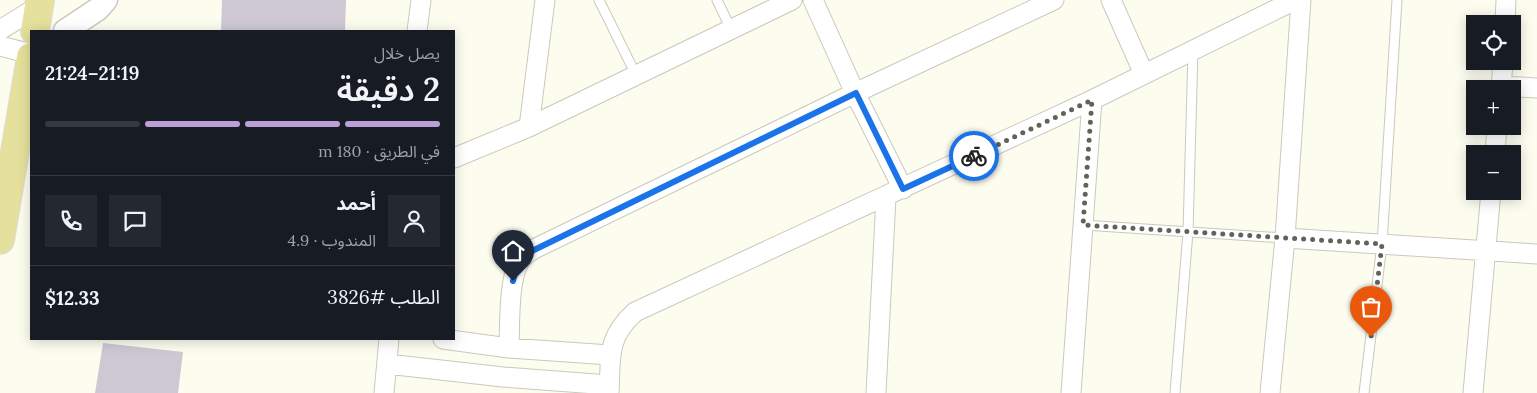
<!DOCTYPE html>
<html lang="ar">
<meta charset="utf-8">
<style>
:root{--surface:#171b24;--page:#242831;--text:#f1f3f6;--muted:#9ea1a6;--line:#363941;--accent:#baa0d6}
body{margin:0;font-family:Lora,"Noto Sans Arabic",serif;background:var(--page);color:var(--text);direction:rtl;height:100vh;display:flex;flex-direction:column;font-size:19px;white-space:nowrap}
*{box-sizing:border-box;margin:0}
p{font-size:16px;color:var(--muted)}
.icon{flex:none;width:28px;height:28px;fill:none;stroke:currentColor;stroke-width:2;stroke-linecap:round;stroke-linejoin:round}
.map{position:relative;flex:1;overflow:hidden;direction:ltr}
.details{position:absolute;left:30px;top:30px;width:425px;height:310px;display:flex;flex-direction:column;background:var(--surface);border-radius:0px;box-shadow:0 2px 12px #0003;direction:rtl}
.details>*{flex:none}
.controls{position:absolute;left:1466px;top:15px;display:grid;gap:10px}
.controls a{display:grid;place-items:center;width:55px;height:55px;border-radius:0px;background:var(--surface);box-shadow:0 2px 12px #0003;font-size:25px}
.pin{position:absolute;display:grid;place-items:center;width:42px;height:42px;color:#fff;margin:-51px -21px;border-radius:50% 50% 50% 0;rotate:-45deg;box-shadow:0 0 5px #0007}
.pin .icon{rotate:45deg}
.courier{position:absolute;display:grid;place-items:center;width:50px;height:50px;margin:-25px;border:4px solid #1a73e8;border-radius:50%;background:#fff;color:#222;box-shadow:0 1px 6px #0007}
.head em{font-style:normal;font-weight:600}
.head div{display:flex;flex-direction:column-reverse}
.head{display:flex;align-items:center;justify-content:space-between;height:85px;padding:0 15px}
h1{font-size:32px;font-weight:600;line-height:38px}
.bar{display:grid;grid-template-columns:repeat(4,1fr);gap:8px 5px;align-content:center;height:60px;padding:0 15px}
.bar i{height:6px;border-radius:4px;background:var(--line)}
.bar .active{background:var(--accent)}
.bar p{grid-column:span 4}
.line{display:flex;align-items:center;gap:12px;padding:0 15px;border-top:1px solid var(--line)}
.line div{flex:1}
.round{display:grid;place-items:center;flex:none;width:52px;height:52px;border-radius:0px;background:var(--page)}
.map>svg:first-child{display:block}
.building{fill:#cdc8d4}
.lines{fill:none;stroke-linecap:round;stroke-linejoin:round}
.service-casing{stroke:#c9c9bc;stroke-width:11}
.minor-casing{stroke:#c9c9bc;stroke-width:21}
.tertiary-casing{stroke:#c9c9bc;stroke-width:25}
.primary-casing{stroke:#ddd;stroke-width:30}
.service{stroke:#fff;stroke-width:9}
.minor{stroke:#fff;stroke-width:19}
.tertiary{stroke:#fff;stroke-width:22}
.primary{stroke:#e5e09b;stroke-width:28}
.done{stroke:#62625b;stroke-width:5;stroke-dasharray:0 9}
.route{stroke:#1a73e8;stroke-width:6}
</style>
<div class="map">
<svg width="1537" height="393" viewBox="0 0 1537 393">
<rect width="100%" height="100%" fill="#fcfcef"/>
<path class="building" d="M222,0H346L345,31H221Z
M103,343L183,352L178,393H95Z"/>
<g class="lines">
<defs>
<path id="service" d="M599,0L636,75
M717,0L731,29
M1083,225L1285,238
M1175,393L1188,232L1193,50
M1364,393L1382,244L1397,0"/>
<path id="minor" d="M813,0L855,93L903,189
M1111,0L1144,74
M1505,24L1506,0
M0,30L39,6
M417,31L421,0
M0,46L31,54
M1501,86L1537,88
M1501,89L1503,61
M529,127L545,0
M1495,154L1497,126
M454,158L529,127L792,0
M1285,238L1537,254
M443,339L509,348L610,355
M509,348C510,325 508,276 521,259C524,255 530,252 534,249L855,93L1054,0
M387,364L503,377L609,385
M384,393L389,339
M609,393C611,358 606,338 635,312L1092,100L1295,0
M876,393L886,197
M1071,393L1092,100
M1270,393L1285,238L1301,0
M1473,393L1491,191"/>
<path id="tertiary" d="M65,31L98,9L106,0"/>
<path id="primary" d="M35,31L40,0
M0,240L31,57"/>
</defs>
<use href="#service" class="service-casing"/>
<use href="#minor" class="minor-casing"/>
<use href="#tertiary" class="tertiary-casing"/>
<use href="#primary" class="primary-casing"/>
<use href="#service" class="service"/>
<use href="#minor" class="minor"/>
<use href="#tertiary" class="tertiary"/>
<use href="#primary" class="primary"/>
</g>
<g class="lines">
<path class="done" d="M974,156L1092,100L1083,225L1382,244L1371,337"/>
<path class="route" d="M513,281C517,265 520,259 534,250L856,93L903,189L974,156"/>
</g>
</svg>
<div class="controls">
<a><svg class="icon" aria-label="locate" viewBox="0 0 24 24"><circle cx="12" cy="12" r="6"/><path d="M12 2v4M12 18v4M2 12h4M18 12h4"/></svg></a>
<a>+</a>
<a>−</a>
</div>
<div class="pin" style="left:1371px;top:337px;background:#ea580c"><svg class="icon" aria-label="bag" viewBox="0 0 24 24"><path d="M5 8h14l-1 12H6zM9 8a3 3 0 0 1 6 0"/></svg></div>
<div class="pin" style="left:513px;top:281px;background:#1f2937"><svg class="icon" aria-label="home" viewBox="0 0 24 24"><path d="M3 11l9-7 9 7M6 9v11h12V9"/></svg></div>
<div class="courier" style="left:974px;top:156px"><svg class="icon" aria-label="bike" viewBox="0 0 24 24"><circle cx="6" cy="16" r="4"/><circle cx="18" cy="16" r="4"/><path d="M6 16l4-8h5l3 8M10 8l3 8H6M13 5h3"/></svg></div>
<section class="details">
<div class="head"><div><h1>2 دقيقة</h1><p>يصل خلال</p></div><em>21:19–21:24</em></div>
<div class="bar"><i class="active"></i><i class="active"></i><i class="active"></i><i></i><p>في الطريق · 180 m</p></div>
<div class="line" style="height:90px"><a class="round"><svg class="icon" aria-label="person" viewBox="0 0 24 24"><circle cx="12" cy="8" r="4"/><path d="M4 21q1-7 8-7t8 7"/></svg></a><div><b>أحمد</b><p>المندوب · 4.9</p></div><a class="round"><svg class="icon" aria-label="chat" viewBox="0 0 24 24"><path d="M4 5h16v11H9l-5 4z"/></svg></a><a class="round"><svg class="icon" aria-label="phone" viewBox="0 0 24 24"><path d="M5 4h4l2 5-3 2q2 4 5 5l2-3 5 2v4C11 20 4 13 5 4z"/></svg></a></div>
<div class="line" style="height:65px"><div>الطلب #3826</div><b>$12.33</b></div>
</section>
</div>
